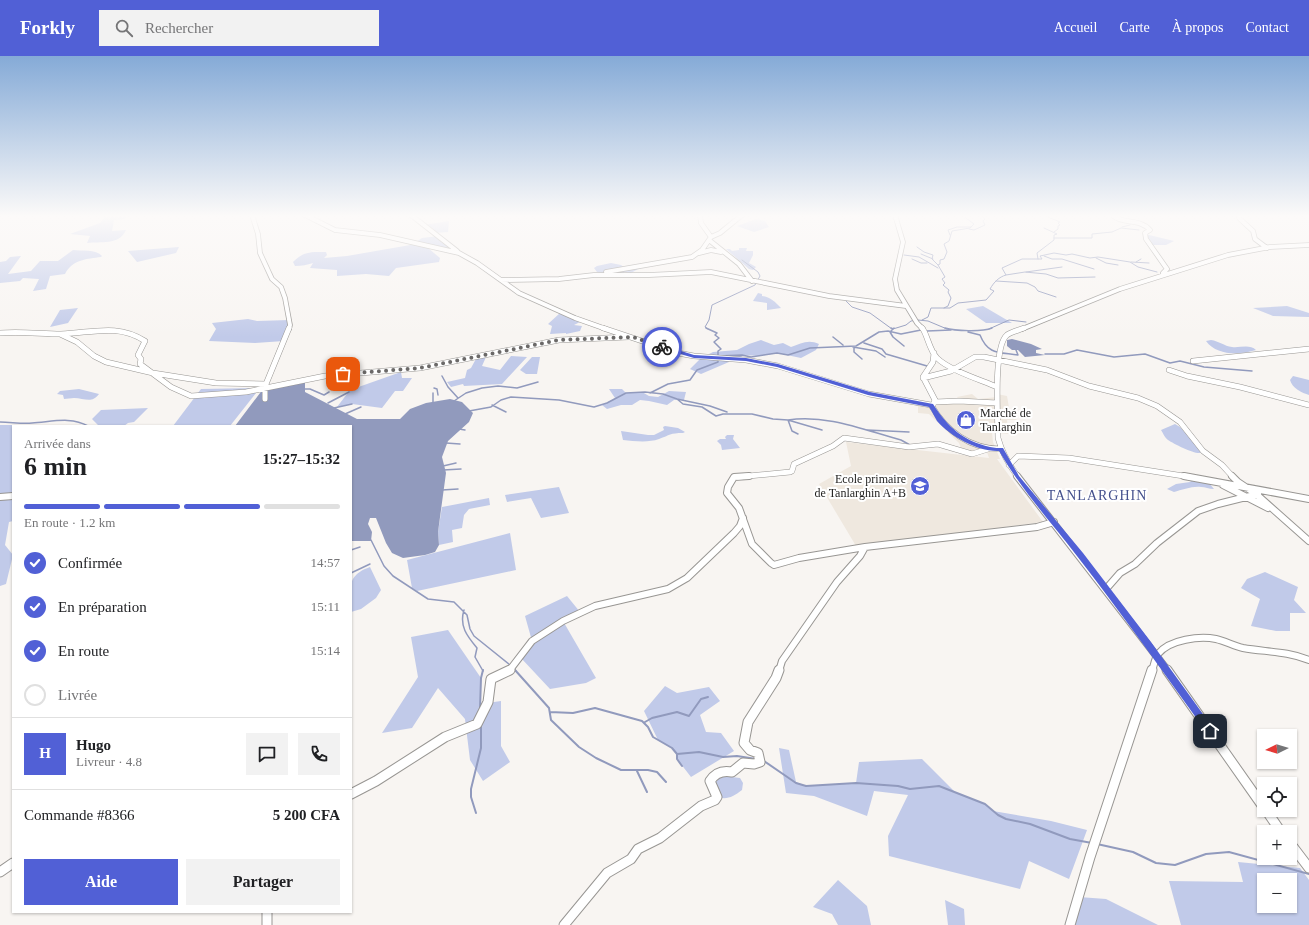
<!DOCTYPE html>
<html lang="fr">
<meta charset="utf-8">
<style>
:root{--surface:#fff;--page:#f2f2f2;--text:#202124;--muted:#757577;--line:#e0e0e0;--accent:#5160d6}
body{margin:0;font-family:Georgia,serif;background:var(--page);color:var(--text);height:100vh;display:flex;flex-direction:column;font-size:15px;white-space:nowrap}
*{box-sizing:border-box;margin:0}
p{font-size:13px;color:var(--muted)}
.icon{flex:none;width:22px;height:22px;fill:none;stroke:currentColor;stroke-width:2;stroke-linecap:round;stroke-linejoin:round}
.map{position:relative;flex:1;overflow:hidden}
.details{position:absolute;left:12px;top:369px;width:340px;height:488px;display:flex;flex-direction:column;background:var(--surface);border-radius:0px;box-shadow:0 1px 3px #0004}
.details>*{flex:none}
.needle{width:26px;rotate:265deg}
.tools{position:absolute;left:1257px;top:673px;display:grid;gap:8px}
.tools a{display:grid;place-items:center;width:40px;height:40px;border-radius:0px;background:var(--surface);box-shadow:0 1px 3px #0004;font-size:20px}
.pin{position:absolute;display:grid;place-items:center;width:34px;height:34px;color:#fff;margin:-17px;border-radius:8px;box-shadow:0 2px 6px #0006}
.courier{position:absolute;display:grid;place-items:center;width:40px;height:40px;margin:-20px;border:3px solid #5160d6;border-radius:50%;background:#fff;color:#222;box-shadow:0 1px 5px #0007}
.head em{font-style:normal;font-weight:800}
.head div{display:flex;flex-direction:column-reverse}
.head{display:flex;align-items:center;justify-content:space-between;height:68px;padding:0 12px}
h1{font-size:26px;font-weight:800;line-height:30px}
.bar{display:grid;grid-template-columns:repeat(4,1fr);gap:6px 4px;align-content:center;height:48px;padding:0 12px}
.bar i{height:5px;border-radius:3px;background:var(--line)}
.bar .current{background:var(--accent)}
.bar p{grid-column:span 4}
.line{display:flex;align-items:center;gap:10px;padding:0 12px;border-top:1px solid var(--line)}
.line div{flex:1}
.round{display:grid;place-items:center;flex:none;width:42px;height:42px;border-radius:0px;background:var(--page)}
ol{padding:0 12px;list-style:none}
li{display:flex;align-items:center;gap:12px;height:44px}
li p{margin-inline-start:auto}
li .icon{padding:4px;border-radius:50%;background:var(--accent);color:#fff;stroke-width:4}
li:last-child{color:var(--muted)}
li i{width:22px;height:22px;border:2px solid var(--line);border-radius:50%}
.action{display:flex;gap:8px;margin-top:auto;padding:8px 12px}
.action a{flex:1;height:46px;border-radius:0px;background:var(--accent);color:#fff;font-size:16px;font-weight:800;line-height:46px;text-align:center}
.action a+a{background:var(--page);color:var(--text)}
header{display:flex;align-items:center;gap:24px;box-sizing:border-box;height:56px;padding:0 20px;background:var(--accent);color:#fff}
header strong{font-size:19px}
nav{display:flex;gap:22px;margin-inline-start:auto;font-size:14px}
.search{width:280px;height:36px;background:var(--page);display:flex;align-items:center;gap:10px;box-sizing:border-box;padding:0 14px;border-radius:0px;color:var(--muted);font-size:15px}
.map>svg:first-child{display:block}
.built{fill:#efe8df}
.green{fill:#c1cae9;fill-rule:evenodd}
.water{fill:#919abd}
.lines{fill:none;stroke-linecap:round;stroke-linejoin:round}
.stream-far2{stroke:#919abd;stroke-width:1}
.stream-far1{stroke:#919abd;stroke-width:1.5}
.stream{stroke:#919abd;stroke-width:2}
.minor-far3-casing{stroke:#989693;stroke-width:5.5}
.minor-far2-casing{stroke:#989693;stroke-width:6}
.minor-far1-casing{stroke:#989693;stroke-width:8}
.minor-casing{stroke:#989693;stroke-width:11}
.minor-far3{stroke:#fff;stroke-width:4}
.minor-far2{stroke:#fff;stroke-width:5}
.minor-far1{stroke:#fff;stroke-width:6}
.minor{stroke:#fff;stroke-width:9}
.route{fill:#5160d6}
.done{stroke:#6b6968;stroke-width:4;stroke-dasharray:0 7.2}
.labels{text-anchor:middle;dominant-baseline:central;stroke-width:4;stroke-linejoin:round;paint-order:stroke}
.poi-label{font-size:12px;fill:#1f1e1d;stroke:#fff;text-anchor:start}
.quarter-label{font-size:14px;letter-spacing:1px;fill:#45518d;stroke:#fff}
</style>
<header>
<strong>Forkly</strong>
<div class="search"><svg class="icon" aria-label="search" viewBox="0 0 24 24"><circle cx="10" cy="10" r="6"/><path d="M15 15l6 6"/></svg>Rechercher</div>
<nav><a>Accueil</a><a>Carte</a><a>À propos</a><a>Contact</a></nav>
</header>
<div class="map">
<svg width="1309" height="869" viewBox="0 0 1309 869">
<rect width="100%" height="100%" fill="#f8f5f2"/>
<path class="built" d="M972,338L978,343L997,341V338L1007,340L1010,357L1017,364H1007L1008,378L992,376L993,386L1000,403H997L1043,466L856,490L819,428L851,410L846,386L989,402L987,396H970L968,393L961,392L959,387L929,358L918,357V349H933L959,344L957,341Z"/>
<path class="green" d="M106,159H130L124,163L114,164L112,175L126,174C119,190 100,185 87,187L90,180L70,178L100,167Z
M756,163L765,165L769,171L754,176L737,170Z
M449,165L448,176L433,177L423,169Z
M1145,178L1174,185L1166,189H1149Z
M438,180L454,193L452,194L416,186L422,182Z
M416,188L428,192L440,202L439,206L396,212L389,220L366,218L337,220V214L310,212L313,207C307,209 302,210 295,210L293,206C304,195 311,196 326,196L327,199L324,202L347,200Z
M179,191L176,197L137,206L128,195Z
M739,192H747L746,195H753V199L749,207L756,211L753,214L749,213L726,193H730L732,195L739,194Z
M73,194C81,195 96,193 102,200L101,201C87,203 73,203 65,218L50,220L46,233L33,235L39,223L23,222L20,225L0,227V206L6,205L10,201L21,200L8,218L31,215L40,205H58Z
M611,207L621,209L625,212H637L638,213L631,217L624,216L623,219H616L615,214L602,217L597,216L594,212L597,210Z
M758,237L762,238V240C771,241 775,246 781,252L767,254V247L753,245Z
M983,250L1012,267H986L966,253Z
M1287,250L1309,257V261L1273,260L1253,252Z
M78,252L68,267L50,271L60,254Z
M560,257L582,265L574,269L582,270L580,275L566,278V277L550,278L552,270L548,268Z
M248,263L257,265L289,264L290,269L284,285L255,287L209,285L216,273L212,267Z
M761,284L774,289L783,287L791,291C801,287 809,283 819,288L816,294L801,302L777,297L761,300L742,299L741,303H729V306L701,318L690,313L701,302L713,296L737,294L749,288Z
M1211,284C1219,285 1224,290 1232,291C1240,292 1250,288 1256,294C1240,299 1217,300 1206,285Z
M511,300L527,301L502,328L464,330L463,328L451,331L447,326L465,322L467,314L471,312L477,301H486L482,310L500,314Z
M532,301H540L537,318H526L520,314Z
M401,316L402,322H412L403,335H395L382,352L352,348L337,351L350,334Z
M1293,320L1309,324V339C1302,337 1292,332 1290,324Z
M260,332L230,370H173L201,333Z
M79,333L99,338C92,348 84,342 74,342C71,342 67,343 64,343L63,339L57,338L60,335Z
M609,333H622L626,337L642,336L649,340L658,341L669,335L686,336L684,344H674L667,349L649,345L640,344L632,349H621L607,353L602,349L615,342Z
M148,352L134,366L128,367L124,370H99L92,363L101,354Z
M1175,368L1180,371L1202,395L1200,397C1194,398 1174,388 1168,384C1165,382 1163,377 1161,374Z
M0,369H34L13,370V465L9,466L5,489L13,499L6,528L0,530Z
M665,370L678,372L685,376L683,377C670,377 670,379 659,383C648,387 634,385 623,384L621,375L648,379H654L664,374L663,371Z
M727,379H734L733,383L740,392L722,394L721,389L717,385L720,383H726L725,381Z
M1192,424L1209,427L1214,433C1209,433 1205,431 1201,431C1192,430 1182,434 1174,436L1167,433L1176,428L1190,426Z
M559,431L569,457L541,462L531,442L507,446L505,439Z
M489,442L490,449L469,453L464,459L462,472L452,474L453,486L439,489L438,476L442,451Z
M510,477L516,514L417,535L412,532L407,504Z
M370,511L381,534L376,542L361,553L351,556C351,533 345,520 370,511Z
M1265,516L1298,531L1294,544L1306,557H1290V575H1276L1251,570L1260,543L1241,532L1247,523Z
M567,540L580,556L563,565L596,622L586,627L550,633L521,602L532,585L525,560Z
M448,574L481,622L480,648L501,645V690L510,706L483,725L470,704L465,663L438,632L412,672L382,677L418,621L411,581Z
M665,630L677,637L709,631L720,645L700,659L706,676L721,677L734,695L691,721L677,703V698L672,692L658,684L644,655Z
M779,692L789,694L796,726L806,730L856,727L859,706L922,703L955,736L985,748L993,755L1051,765L1087,774L1069,823L1029,805L1020,833L889,800L888,780L908,739L874,735L867,760L814,740L786,737Z
M725,714L732,721L740,722L743,727L742,734C733,741 727,744 717,741L713,720Z
M1238,806L1300,812L1309,824V869H1181L1169,825L1243,826ZM1264,824H1290V850H1264Z
M838,824L867,850L871,869H838L832,858L813,851Z
M1079,841L1106,843L1158,869H1071Z
M945,844L964,853L965,869H948Z"/>
<path class="water" d="M1012,283L1031,288L1042,293L1036,294V297L1045,299L1025,301L1018,294H1012L1007,290V284Z
M305,324V336L357,363H400L410,353L426,347L450,343L462,346L473,357L469,366L448,385L442,401L446,417L438,476L439,489L435,496L425,499L403,502L392,497L386,487L376,462H370L368,468L372,476L371,485H351V370H235L263,333Z"/>
<g class="lines">
<path class="stream-far2" d="M1043,159L1060,166L1058,167L1060,169L1058,170V173L1054,176
M1122,171L1130,169
M969,173L974,174L985,169L983,165L985,163L982,159
M950,179L948,174L957,171H971
M1054,182H1092V178L1112,176L1121,172L1139,174
M917,191L924,196L933,199L932,203L938,209
M921,198L933,203
M904,199L919,201L938,212
M1044,200L1052,203H1062L1094,213
M1096,202L1106,207L1118,209
M912,203L921,207H927
M1038,203L1037,197L1054,184V179L1057,178L1044,172
M1131,206L1149,207
M1136,206L1141,203
M1026,216L1062,211
M1006,219L1025,216L1046,218L1058,222L1095,221
M996,225L1027,227L1035,231L1038,235L1056,241
M844,243L852,251L870,257L892,273
M944,252L948,250L951,242L948,236L949,234L943,229L945,227L942,223L945,221L938,209L940,208V204L944,203L947,196L944,188L949,185L952,175L970,172L974,168L962,159
M922,264L928,261L931,252H950L958,247L986,244L994,235L990,233C994,226 999,221 1006,219L1002,212L1022,203H1042L1040,200L1054,197L1066,199L1072,198L1090,202L1098,201L1130,206L1138,211L1157,216
M708,273L705,271L709,264L712,249L755,229L760,220L758,216L742,204
M893,273L906,269L911,265L918,264L928,265L947,273
M989,273L1009,264L1026,266"/>
<path class="stream-far1" d="M706,272L717,277L715,279L719,282L714,286L721,293L718,295V301
M891,272L893,273
M894,272L890,276L893,281L904,290
M945,272C955,275 982,276 992,272
M927,275L951,274
M968,276L980,279C988,299 999,296 1018,299L1016,294
M833,281L843,289
M864,287L882,293L886,298L927,310
M853,291L876,295L885,301
M854,291V296L862,303
M1045,298H1064L1077,294L1114,301L1145,298L1170,307L1180,305L1204,311L1252,315
M719,300L742,299L751,301L777,297L788,299L810,292L856,290L879,276L888,275L901,278L921,274
M442,320L448,331L458,342
M434,332L437,333L438,339
M304,333H310L324,339L329,336
M433,337V347
M650,337L668,328L690,324L697,314L718,306V304
M677,343L710,350L727,356
M454,345L466,337L482,332L498,330L517,332L538,326
M328,347L349,336
M492,349L506,356
M334,352L352,348
M469,355L491,351L501,344L511,341L559,344L594,351L607,347L626,337L645,336L663,338L677,343L683,348L702,351L716,360L723,358H752L773,363L788,364L822,374
M345,358L361,351
M0,366C11,366 21,368 32,367C51,366 71,360 88,370
M459,373L465,374
M867,374L909,376
M798,378L792,375L788,364C826,358 864,374 901,384L910,389
M446,387L460,388
M443,410L456,407
M443,414L461,413
M442,434L458,433
M371,484L384,510L393,520L428,543L454,546L467,559L470,573L474,580L510,609
M351,494L360,491
M351,517L370,508
M464,554C459,570 467,580 477,592L475,601L483,615
M514,613L516,615"/>
<path class="stream" d="M515,614L549,652L551,664L579,691L596,702L621,714H648L657,716L666,726
M480,653L481,622L483,614
M550,656L573,657L595,652L642,665L648,671L653,681L672,692L677,698V703L682,710
M645,666L652,662L677,656L689,660L701,643L708,641
M677,698L699,696L723,701L737,700L756,703
M764,705L796,727L806,730L856,727L898,730L910,733L939,730L985,748L998,759L1006,763L1030,768L1070,783L1092,787
M637,715L647,736
M476,757L471,741V733L481,692V669
M1097,788L1133,796L1156,807L1175,809L1206,798L1229,796L1309,818"/>
<defs>
<path id="minor-far3" d="M252,159L258,178L260,197L272,223L281,231L285,242L290,269L289,273
M305,159L335,174L380,179L459,197L477,207L519,237L575,262L606,273
M411,159L457,195
M700,159L701,167L711,181
M895,159L903,186L895,223L897,234L917,267L923,273
M1112,159C1123,169 1140,162 1150,174L1145,177L1146,183L1167,213L1163,217
M1238,159L1240,163L1253,175L1255,183L1267,192
M709,184L739,208L752,225
M699,197L711,194L721,196
M606,216L692,201L702,194L711,181L720,177L742,159
M501,224L559,223L594,219H649L711,216L829,240L906,250
M1022,273L1120,233L1228,199L1270,191L1309,189"/>
<path id="minor-far2" d="M603,272L678,297L694,300L746,304L778,310L869,338L931,349H933L935,344L923,321L933,306L934,297
M922,272C927,277 929,294 937,302C949,314 981,324 997,331
M0,277C21,275 41,278 61,278C92,277 117,267 145,285L138,299L141,303L140,308L171,331L191,340L246,336L325,320L420,312L559,284L628,281
M60,278L77,286L94,300L106,306L153,317L216,327L266,328L289,272
M1193,305L1309,293
M1169,314L1187,320L1240,331L1309,349
M923,322L951,315L975,301H984L1047,314L1089,330L1138,342L1157,350L1180,366L1203,395L1222,409L1233,421
M265,330V343
M935,346L959,345L997,347
M931,349C946,375 970,393 1001,393
M1009,409L1018,400L1069,402L1190,421
M738,421L790,416L792,415L794,408L833,390L844,382L909,391L938,388L972,398L988,393
M1018,421C1009,409 1002,397 998,382C998,363 993,290 1007,279C1011,276 1019,274 1024,272"/>
<path id="minor-far1" d="M749,420L734,421L728,431L727,437L739,452L752,488L771,507L774,509L799,502L865,491
M1017,420L1168,615
M1184,420L1309,443
M1232,420L1238,426L1256,438L1309,485
M1223,429L1268,452
M0,441L13,440
M1106,533L1120,517L1135,508L1157,487L1198,455L1218,448L1258,438
M509,615L532,585L563,565L595,550L668,533L687,522L734,477L740,470L743,462
M779,615L782,605L837,526L860,500L865,491L1037,471L1054,466
M1152,615C1154,609 1155,602 1158,598C1170,583 1200,580 1216,583C1225,585 1234,590 1243,592C1265,596 1287,595 1309,604"/>
<path id="minor" d="M1167,614L1264,752
M351,738L376,725L445,681L477,668L488,646L491,623L510,614
M1266,754L1281,776
M1290,787L1309,812
M0,816L13,807
M267,856V869
M564,869L607,817L631,803L638,793L660,782L701,750L715,744L717,741L710,725C715,717 722,714 732,716L743,707L754,708L760,706L758,697L750,694L744,687L748,666L776,622L779,614
M1070,869L1090,801L1152,614"/>
</defs>
<use href="#minor-far3" class="minor-far3-casing"/>
<use href="#minor-far2" class="minor-far2-casing"/>
<use href="#minor-far1" class="minor-far1-casing"/>
<use href="#minor" class="minor-casing"/>
<use href="#minor-far3" class="minor-far3"/>
<use href="#minor-far2" class="minor-far2"/>
<use href="#minor-far1" class="minor-far1"/>
<use href="#minor" class="minor"/>
</g>
<linearGradient id="sky" x2="0" y2="1"><stop stop-color="#85aad7"/><stop offset="0.57" stop-color="#fcfaf9"/><stop offset="1" stop-color="#fcfaf9" stop-opacity="0"/></linearGradient>
<rect width="1309" height="281" fill="url(#sky)"/>
<path class="route" d="M662,289L694,299L746,302L778,308L870,336L933,348C948,371 963,385 990,391C994,392 999,392 1003,392L1019,420L1083,497L1151,586L1213,672L1214,675L1213,677H1207C1164,617 1122,558 1077,500C1050,465 1021,433 999,395C978,396 950,380 937,365C934,360 932,355 929,351L868,339L777,311L746,305L694,302L660,292V290Z"/>
<g class="lines">
<path class="done" d="M343,318L420,312L559,284L633,281L662,291"/>
</g>
<defs>
<symbol id="shop-disc" viewBox="-11 -11 22 22"><circle r="9.5" fill="#5160d6" stroke="#fff"/><path d="M-5-2.5h2.3a2.7 3.5 0 0 1 5.4 0H5L5.5 6h-11ZM-1.5-2.5h3a1.5 2.3 0 0 0-3 0Z" fill="#fff"/></symbol>
<symbol id="school-disc" viewBox="-11 -11 22 22"><circle r="9.5" fill="#5160d6" stroke="#fff"/><path d="M0-5L7-2L0 1L-7-2ZM-4 1L0 2.5L4 1V4Q0 6-4 4Z" fill="#fff"/></symbol>
</defs>
<g fill-rule="evenodd">
<use href="#shop-disc" x="955" y="353" width="22" height="22"/>
<use href="#school-disc" x="909" y="419" width="22" height="22"/>
</g>
<g class="labels">
<g class="poi-label">
<text x="980" y="357">Marché de<tspan x="980" dy="14">Tanlarghin</tspan></text>
<text x="906" y="423" text-anchor="end">Ecole primaire<tspan x="906" dy="14">de Tanlarghin A+B</tspan></text>
</g>
<g class="quarter-label">
<text x="1097" y="439">TANLARGHIN</text>
</g>
</g>
</svg>
<div class="tools">
<a><svg class="needle" viewBox="-14 -14 28 28"><path d="M0-13l5 13h-10z" fill="#e53935"/><path d="M0 13l5-13h-10z" fill="#757577"/></svg></a>
<a><svg class="icon" aria-label="locate" viewBox="0 0 24 24"><circle cx="12" cy="12" r="6"/><path d="M12 2v4M12 18v4M2 12h4M18 12h4"/></svg></a>
<a>+</a>
<a>−</a>
</div>
<div class="pin" style="left:343px;top:318px;background:#ea580c"><svg class="icon" aria-label="bag" viewBox="0 0 24 24"><path d="M5 8h14l-1 12H6zM9 8a3 3 0 0 1 6 0"/></svg></div>
<div class="pin" style="left:1210px;top:675px;background:#1f2937"><svg class="icon" aria-label="home" viewBox="0 0 24 24"><path d="M3 11l9-7 9 7M6 9v11h12V9"/></svg></div>
<div class="courier" style="left:662px;top:291px"><svg class="icon" aria-label="bike" viewBox="0 0 24 24"><circle cx="6" cy="16" r="4"/><circle cx="18" cy="16" r="4"/><path d="M6 16l4-8h5l3 8M10 8l3 8H6M13 5h3"/></svg></div>
<section class="details">
<div class="head"><div><h1>6 min</h1><p>Arrivée dans</p></div><em>15:27–15:32</em></div>
<div class="bar"><i class="current"></i><i class="current"></i><i class="current"></i><i></i><p>En route · 1.2 km</p></div>
<ol>
<li><svg class="icon" aria-label="check" viewBox="0 0 24 24"><path d="M5 12l5 5 9-10"/></svg>Confirmée<p>14:57</p></li>
<li><svg class="icon" aria-label="check" viewBox="0 0 24 24"><path d="M5 12l5 5 9-10"/></svg>En préparation<p>15:11</p></li>
<li><svg class="icon" aria-label="check" viewBox="0 0 24 24"><path d="M5 12l5 5 9-10"/></svg>En route<p>15:14</p></li>
<li><i></i>Livrée</li>
</ol>
<div class="line" style="height:72px"><b class="round" style="background:var(--accent);color:#fff">H</b><div><b>Hugo</b><p>Livreur · 4.8</p></div><a class="round"><svg class="icon" aria-label="chat" viewBox="0 0 24 24"><path d="M4 5h16v11H9l-5 4z"/></svg></a><a class="round"><svg class="icon" aria-label="phone" viewBox="0 0 24 24"><path d="M5 4h4l2 5-3 2q2 4 5 5l2-3 5 2v4C11 20 4 13 5 4z"/></svg></a></div>
<div class="line" style="height:52px"><div>Commande #8366</div><b>5 200 CFA</b></div>
<div class="action"><a>Aide</a><a>Partager</a></div>
</section>
</div>
